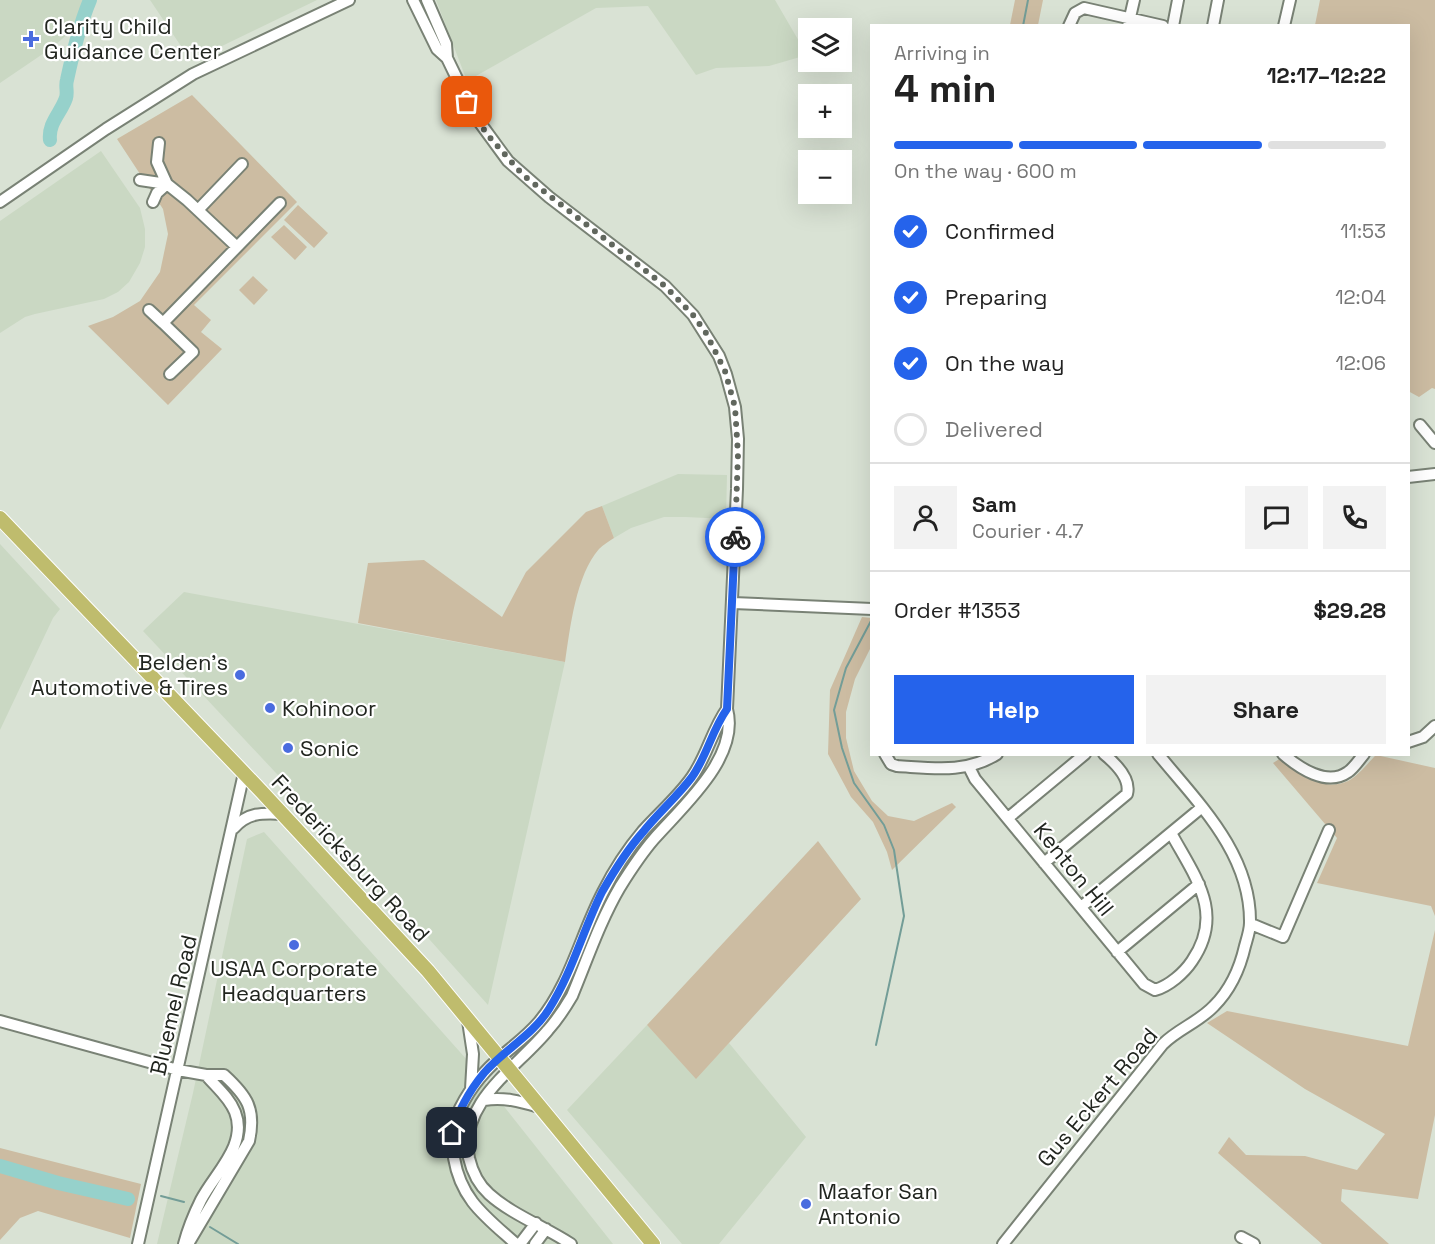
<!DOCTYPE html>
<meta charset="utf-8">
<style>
:root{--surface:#fff;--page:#f2f2f2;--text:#222;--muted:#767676;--line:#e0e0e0;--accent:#2563eb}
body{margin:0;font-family:"Space Grotesk",sans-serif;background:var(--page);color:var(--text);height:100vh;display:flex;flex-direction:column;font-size:22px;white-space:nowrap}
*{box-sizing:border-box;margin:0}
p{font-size:20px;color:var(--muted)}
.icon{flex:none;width:33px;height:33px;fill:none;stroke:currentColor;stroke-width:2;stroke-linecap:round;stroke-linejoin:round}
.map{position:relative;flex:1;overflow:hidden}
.details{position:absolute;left:870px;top:24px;width:540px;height:732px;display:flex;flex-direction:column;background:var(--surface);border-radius:0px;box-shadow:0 6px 24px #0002}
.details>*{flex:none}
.buttons{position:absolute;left:798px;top:18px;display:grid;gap:12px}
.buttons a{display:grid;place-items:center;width:54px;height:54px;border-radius:0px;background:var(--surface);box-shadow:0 6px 24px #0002;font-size:30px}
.pin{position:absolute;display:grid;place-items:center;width:51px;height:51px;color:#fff;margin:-26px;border-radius:12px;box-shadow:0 3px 9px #0006}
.courier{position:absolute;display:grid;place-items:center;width:60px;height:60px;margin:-30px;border:4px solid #2563eb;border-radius:50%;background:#fff;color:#222;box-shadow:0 2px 8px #0007}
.summary em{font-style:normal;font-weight:700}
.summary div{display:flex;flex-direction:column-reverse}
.summary{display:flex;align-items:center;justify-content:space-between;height:102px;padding:0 24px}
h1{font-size:39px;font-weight:700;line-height:45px}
.bar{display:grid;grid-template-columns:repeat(4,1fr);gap:9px 6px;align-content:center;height:72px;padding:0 24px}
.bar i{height:8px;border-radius:4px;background:var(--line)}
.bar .selected{background:var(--accent)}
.bar p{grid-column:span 4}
.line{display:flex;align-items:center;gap:15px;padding:0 24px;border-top:2px solid var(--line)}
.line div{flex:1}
.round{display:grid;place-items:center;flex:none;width:63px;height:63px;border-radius:0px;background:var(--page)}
ol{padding:0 24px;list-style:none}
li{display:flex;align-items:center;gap:18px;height:66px}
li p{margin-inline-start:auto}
li .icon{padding:6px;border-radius:50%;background:var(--accent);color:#fff;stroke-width:4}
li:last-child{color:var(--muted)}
li i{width:33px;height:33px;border:3px solid var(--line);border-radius:50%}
.action{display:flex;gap:12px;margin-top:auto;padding:12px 24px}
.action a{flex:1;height:69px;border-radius:0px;background:var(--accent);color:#fff;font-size:24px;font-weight:700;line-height:69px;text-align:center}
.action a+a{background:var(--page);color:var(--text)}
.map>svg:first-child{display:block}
.built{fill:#cad8c3}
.green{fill:#ccbca2}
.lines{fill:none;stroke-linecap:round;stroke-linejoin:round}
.stream{stroke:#739d97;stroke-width:2}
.river{stroke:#96d1cb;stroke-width:14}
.minor-casing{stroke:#798275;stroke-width:14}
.major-casing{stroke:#fff;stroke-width:16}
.minor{stroke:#fff;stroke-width:10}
.major{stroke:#bfbc6d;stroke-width:14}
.done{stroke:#61675e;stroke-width:6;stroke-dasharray:0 10.8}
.route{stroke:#2563eb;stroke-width:8}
.poi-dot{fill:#4a6cdf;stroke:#fff;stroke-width:2}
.labels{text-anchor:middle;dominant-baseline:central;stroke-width:4.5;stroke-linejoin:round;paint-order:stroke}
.poi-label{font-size:22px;fill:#21251f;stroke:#fff;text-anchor:start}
.street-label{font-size:22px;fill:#21251f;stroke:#fff}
</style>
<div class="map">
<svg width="1435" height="1244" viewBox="0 0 1435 1244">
<rect width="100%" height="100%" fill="#d9e2d4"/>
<path class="built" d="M0,0H86L71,31L53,47L0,83Z
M150,0H317L191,61Z
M436,0H775L807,55L769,66L716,68L696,75L648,6L596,8L467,81Z
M101,151L140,208L145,229V247L140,263L129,282L118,292L104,299L35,314L25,317L0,333V221Z
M678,474L727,475L726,519L686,517H664L631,528L614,538L602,506Z
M0,544L60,609L53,618L0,730Z
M184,592L565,662L488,1005L379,883L143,631Z
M264,832L468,1061L613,1244H157L193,1093L247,839Z
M647,1025L696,1078L729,1043L806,1137L719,1244H682L567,1110Z"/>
<path class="green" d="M1015,0H1043L1038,25H1010Z
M1320,0H1435V389L1432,388L1419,397L1408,391V26L1315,25Z
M192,95L297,202L194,305L211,320L201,332L222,349L168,405L88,326L113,317L140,301L160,272L168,234L163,209L117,139Z
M298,205L328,233L314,248L284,220Z
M284,225L307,247L295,260L271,237Z
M253,276L268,290L254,305L239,290Z
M602,506L614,538C609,541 603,545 599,549C576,575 570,628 565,662L358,623L368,563L424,560L502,617L526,572L586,512Z
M862,617L871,618V647L855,679L846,712V738L854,771L872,801L888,816L914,821L952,803L956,807L892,870L887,852L873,822L851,797L828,754L830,690Z
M1376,755L1435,768V916L1431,906L1317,883L1337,838L1273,763L1281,758C1300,772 1322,793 1348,781C1358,776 1368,763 1376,755Z
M818,841L861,899L696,1079L647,1025Z
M1435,930V1115L1418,1199L1342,1189L1341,1201L1389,1244H1322L1218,1153L1229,1137L1246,1155L1305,1156L1357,1170L1385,1134L1305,1089L1207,1023L1227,1011L1408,1046Z
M0,1148L141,1184L130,1238L38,1211L20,1218L0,1240Z"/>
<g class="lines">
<path class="stream" d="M1023,26L1028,0
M872,619L846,668L834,710L842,748L854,783L884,825L894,850L900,890L904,916L876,1045
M161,1196L184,1202
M210,1227L238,1244"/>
<path class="river" d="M50,140C48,123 61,113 66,98C68,92 65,86 67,80C73,52 79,26 90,0
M0,1166L58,1183L128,1199"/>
<defs>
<path id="minor" d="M413,0L437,49L447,58L475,116L508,161L549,197L665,286L693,315L719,356L726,374L735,407L738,439L737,489L727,709C740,757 683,806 654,839C641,854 630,871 620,887C600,921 587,960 572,996C565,1008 557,1020 548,1030C518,1067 458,1102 469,1158C472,1171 478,1184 489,1194C511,1214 545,1227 571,1244
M427,0L446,44L447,58
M1069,26L1075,13L1084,8L1163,26
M1128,26L1134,0
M1173,26L1178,0
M1213,26L1218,0
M1284,26L1290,0
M159,143L157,162L167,184L187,200L237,247L280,203
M140,180L167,184
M0,202L106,129L193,74L349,0
M153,202L157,193L167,184
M198,210L242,164
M149,310L163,323
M170,374L193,352L163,323L237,247
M1420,425L1435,443
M1408,477L1435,474
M733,603L872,609
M1408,742L1423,737L1435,726
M885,754L891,764L897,766C931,768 966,774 997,754
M1283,754C1299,768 1327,787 1348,772C1354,768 1359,760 1364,754
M969,767L975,779L1144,984L1155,990C1169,986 1184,973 1192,961C1225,913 1195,877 1171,833
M1008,818L1085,754
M234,828C248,812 263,813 283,814
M1044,863L1127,794C1131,779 1115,763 1104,754
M1081,907L1201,808
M1251,924L1283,937L1329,830
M1117,952L1199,884
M0,1021L178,1070L206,1075H224C247,1096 256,1109 249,1141L188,1244
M468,1021L473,1054L471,1089
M484,1100C504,1097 519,1101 539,1107
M1241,1237L1254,1244
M138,1244L244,773
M184,1244C188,1229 194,1214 201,1200C215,1173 248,1145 235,1112C229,1097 216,1087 206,1075
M516,1244C486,1217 461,1200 454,1158C453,1149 451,1140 452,1131C456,1111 471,1087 485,1072C501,1054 523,1041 539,1022C570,985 581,934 603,892C614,870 627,850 643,831C659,813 678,797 692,777C707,756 712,730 727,709
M520,1244L536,1223
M535,1244L546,1229
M1003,1244L1163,1044C1178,1029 1199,1022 1214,1006C1230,990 1240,968 1245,946C1247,939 1250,930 1250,923C1251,854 1199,804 1158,754"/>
<path id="major" d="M0,518L261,791L428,971L653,1244"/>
</defs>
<use href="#minor" class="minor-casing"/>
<use href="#major" class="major-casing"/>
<use href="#minor" class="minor"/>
<use href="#major" class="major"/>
</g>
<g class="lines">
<path class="done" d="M467,102L486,133L523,175L665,286L693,315L706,333L725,371L735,407L738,454L735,537"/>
<path class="route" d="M452,1133C458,1111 470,1090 484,1073C504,1050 533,1035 549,1009C572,973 583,930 602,892C614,871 627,850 643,832C658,813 677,797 692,777C707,756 712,730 727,709L735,537"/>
</g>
<g class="poi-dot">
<path d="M28 30h6v6h6v6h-6v6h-6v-6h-6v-6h6z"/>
<circle cx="240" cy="675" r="6"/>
<circle cx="270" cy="708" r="6"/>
<circle cx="288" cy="748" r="6"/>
<circle cx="294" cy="945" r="6"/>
<circle cx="806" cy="1204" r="6"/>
</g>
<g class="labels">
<g class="poi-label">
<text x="44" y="26">Clarity Child<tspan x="44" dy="25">Guidance Center</tspan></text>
<text x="228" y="662" text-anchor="end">Belden's<tspan x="228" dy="25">Automotive &amp; Tires</tspan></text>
<text x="282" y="708">Kohinoor</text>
<text x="300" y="748">Sonic</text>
<text x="294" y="968" text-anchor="middle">USAA Corporate<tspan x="294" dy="25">Headquarters</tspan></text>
<text x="818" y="1191">Maafor San<tspan x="818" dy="25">Antonio</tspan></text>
</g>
<g class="street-label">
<text transform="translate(351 858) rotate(47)">Fredericksburg Road</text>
<text transform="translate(1074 869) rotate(51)">Kenton Hill</text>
<text transform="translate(173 1005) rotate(-77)">Bluemel Road</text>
<text transform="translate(1097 1097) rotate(-50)">Gus Eckert Road</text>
</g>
</g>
</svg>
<div class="buttons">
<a><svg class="icon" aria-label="layers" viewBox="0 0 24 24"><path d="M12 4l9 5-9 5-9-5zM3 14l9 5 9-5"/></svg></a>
<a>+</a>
<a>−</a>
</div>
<div class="pin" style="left:467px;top:102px;background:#ea580c"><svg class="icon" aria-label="bag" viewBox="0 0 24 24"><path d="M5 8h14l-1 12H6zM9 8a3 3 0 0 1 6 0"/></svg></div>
<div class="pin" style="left:452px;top:1133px;background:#1f2937"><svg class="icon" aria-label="home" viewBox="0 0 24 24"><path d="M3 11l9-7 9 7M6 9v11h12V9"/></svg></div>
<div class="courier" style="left:735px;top:537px"><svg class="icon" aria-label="bike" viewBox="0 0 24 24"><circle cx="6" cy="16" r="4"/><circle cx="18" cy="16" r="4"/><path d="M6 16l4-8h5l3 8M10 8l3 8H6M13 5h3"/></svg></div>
<section class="details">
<div class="summary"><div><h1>4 min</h1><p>Arriving in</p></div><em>12:17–12:22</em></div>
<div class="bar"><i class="selected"></i><i class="selected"></i><i class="selected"></i><i></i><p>On the way · 600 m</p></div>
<ol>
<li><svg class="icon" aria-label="check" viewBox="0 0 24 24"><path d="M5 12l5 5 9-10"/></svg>Confirmed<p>11:53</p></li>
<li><svg class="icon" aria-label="check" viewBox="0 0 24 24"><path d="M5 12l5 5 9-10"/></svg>Preparing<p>12:04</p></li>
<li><svg class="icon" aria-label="check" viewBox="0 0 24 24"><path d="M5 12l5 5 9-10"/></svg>On the way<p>12:06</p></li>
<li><i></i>Delivered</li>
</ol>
<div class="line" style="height:108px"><a class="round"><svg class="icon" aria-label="person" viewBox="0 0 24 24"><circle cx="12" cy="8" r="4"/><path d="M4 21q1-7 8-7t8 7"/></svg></a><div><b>Sam</b><p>Courier · 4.7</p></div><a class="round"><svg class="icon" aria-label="chat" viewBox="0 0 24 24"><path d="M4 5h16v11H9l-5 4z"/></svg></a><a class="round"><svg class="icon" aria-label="phone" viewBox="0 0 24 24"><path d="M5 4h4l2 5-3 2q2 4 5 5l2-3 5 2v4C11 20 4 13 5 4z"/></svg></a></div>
<div class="line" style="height:78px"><div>Order #1353</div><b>$29.28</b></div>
<div class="action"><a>Help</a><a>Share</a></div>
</section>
</div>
